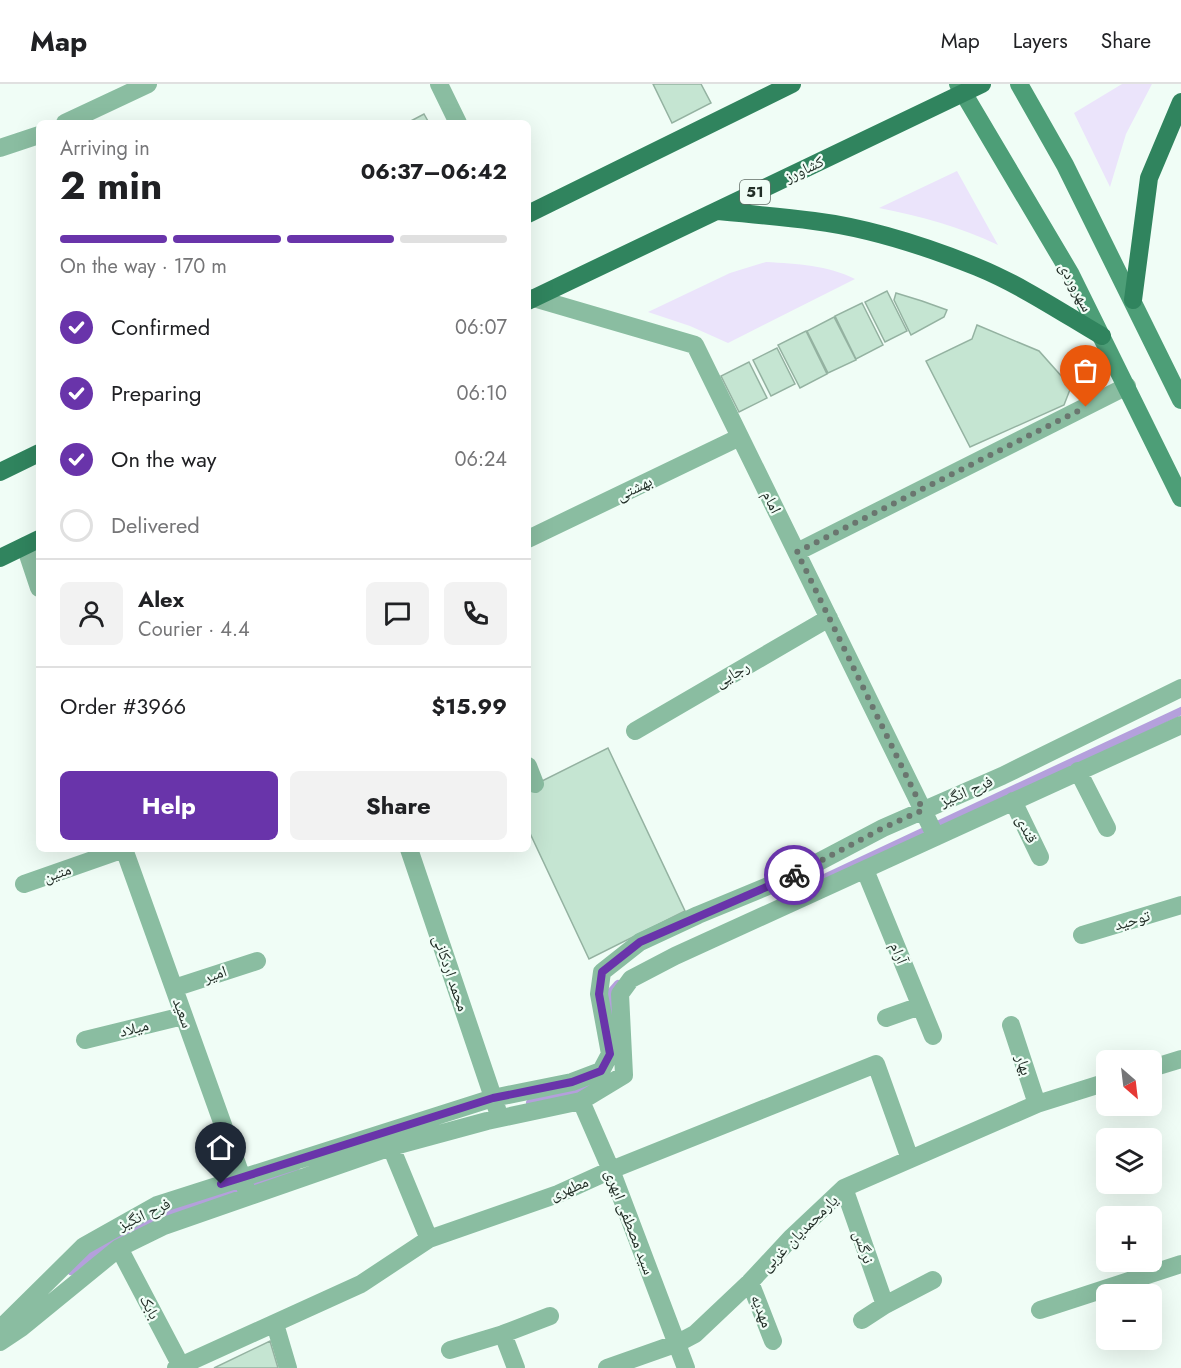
<!DOCTYPE html>
<meta charset="utf-8">
<style>
:root{--surface:#fff;--page:#f2f2f2;--text:#202124;--muted:#757577;--line:#e0e0e0;--accent:#6934aa}
body{margin:0;font-family:Jost,"Noto Naskh Arabic",sans-serif;background:var(--page);color:var(--text);height:100vh;display:flex;flex-direction:column;font-size:22px;white-space:nowrap}
*{box-sizing:border-box;margin:0}
p{font-size:20px;color:var(--muted)}
.icon{flex:none;width:33px;height:33px;fill:none;stroke:currentColor;stroke-width:2;stroke-linecap:round;stroke-linejoin:round}
.map{position:relative;flex:1;overflow:hidden}
.drawer{position:absolute;left:36px;top:36px;width:495px;height:732px;display:flex;flex-direction:column;background:var(--surface);border-radius:9px;box-shadow:0 6px 24px #0002}
.drawer>*{flex:none}
.needle{width:39px;rotate:152deg}
.tools{position:absolute;left:1096px;top:966px;display:grid;gap:12px}
.tools a{display:grid;place-items:center;width:66px;height:66px;border-radius:9px;background:var(--surface);box-shadow:0 6px 24px #0002;font-size:30px}
.pin{position:absolute;display:grid;place-items:center;width:51px;height:51px;color:#fff;margin:-62px -26px;border-radius:50% 50% 50% 0;rotate:-45deg;box-shadow:0 0 6px #0007}
.pin .icon{rotate:45deg}
.courier{position:absolute;display:grid;place-items:center;width:60px;height:60px;margin:-30px;border:4px solid #6934aa;border-radius:50%;background:#fff;color:#222;box-shadow:0 2px 8px #0007}
.summary em{font-style:normal;font-weight:700}
.summary div{display:flex;flex-direction:column-reverse}
.summary{display:flex;align-items:center;justify-content:space-between;height:102px;padding:0 24px}
h1{font-size:39px;font-weight:700;line-height:45px}
.bar{display:grid;grid-template-columns:repeat(4,1fr);gap:9px 6px;align-content:center;height:72px;padding:0 24px}
.bar i{height:8px;border-radius:4px;background:var(--line)}
.bar .active{background:var(--accent)}
.bar p{grid-column:span 4}
.line{display:flex;align-items:center;gap:15px;padding:0 24px;border-top:2px solid var(--line)}
.line div{flex:1}
.round{display:grid;place-items:center;flex:none;width:63px;height:63px;border-radius:9px;background:var(--page)}
ol{padding:0 24px;list-style:none}
li{display:flex;align-items:center;gap:18px;height:66px}
li p{margin-inline-start:auto}
li .icon{padding:6px;border-radius:50%;background:var(--accent);color:#fff;stroke-width:4}
li:last-child{color:var(--muted)}
li i{width:33px;height:33px;border:3px solid var(--line);border-radius:50%}
.cta{display:flex;gap:12px;margin-top:auto;padding:12px 24px}
.cta a{flex:1;height:69px;border-radius:9px;background:var(--accent);color:#fff;font-size:24px;font-weight:700;line-height:69px;text-align:center}
.cta a+a{background:var(--page);color:var(--text)}
header{display:flex;align-items:center;gap:36px;box-sizing:border-box;height:84px;padding:0 30px;background:var(--surface);border-bottom:2px solid var(--line)}
header strong{font-size:28px}
nav{display:flex;gap:33px;margin-inline-start:auto;font-size:21px}
.map>svg:first-child{display:block}
.green{fill:#ebe4fb}
.lines{fill:none;stroke-linecap:round;stroke-linejoin:round}
.stream{stroke:#b4a0dc;stroke-width:8}
.building{fill:#c5e5d2;stroke:#94b2a1;stroke-width:1.5}
.street{stroke:#8abda1;stroke-width:18}
.secondary{stroke:#4d9e77;stroke-width:18}
.primary{stroke:#30845e;stroke-width:18}
.done{stroke:#6a766f;stroke-width:6;stroke-dasharray:0 10.8}
.route{stroke:#6934aa;stroke-width:8}
.labels{text-anchor:middle;dominant-baseline:central;stroke-width:4.5;stroke-linejoin:round;paint-order:stroke}
.shield{fill:#f0fdf6;stroke:#606c65;stroke-width:1.5}
.shield-label{font-size:15px;font-weight:bold;fill:#222e27}
.street-label{font-size:16px;fill:#222e27;stroke:#f0fdf6}
</style>
<header>
<strong>Map</strong>
<nav><a>Map</a><a>Layers</a><a>Share</a></nav>
</header>
<div class="map">
<svg width="1181" height="1284" viewBox="0 0 1181 1284">
<rect width="100%" height="100%" fill="#f0fdf6"/>
<path class="green" d="M1122,0H1152L1126,50L1110,103L1074,29Z
M957,87L998,161C960,143 921,132 879,124Z
M766,178C798,180 827,181 855,195L728,259L690,242L648,228L730,189Z"/>
<g class="lines">
<path class="stream" d="M790,810L1181,627
M612,929L610,909L618,900
M530,1019L592,1002
M71,1187C81,1178 93,1171 104,1163C163,1126 230,1109 296,1087"/>
</g>
<path class="building" d="M653,0H701L711,19L672,39Z
M424,30L429,39H407Z
M887,207L907,247L885,258L865,218Z
M896,209L922,217L947,226L944,233L911,251L894,216Z
M862,219L883,261L856,275L835,232Z
M834,233L856,276L828,289L807,247Z
M977,241L1039,267L1071,303L1064,321L970,363L926,277L972,255Z
M806,247L827,290L800,304L778,261Z
M777,264L795,300L771,312L753,276Z
M749,278L767,314L739,328L721,292Z
M608,664L685,827L589,875L528,745V704Z
M270,1257L278,1284H214Z"/>
<g class="lines">
<path class="street" d="M439,0L458,39
M65,39L148,0
M0,64L39,51
M534,214L695,261L936,753
M528,455L740,353
M25,462L39,504
M797,468L1127,302
M635,647L829,534
M528,682L535,700
M1078,687L1107,744
M1013,717L1040,773
M124,765L246,1105
M409,765L497,1025
M865,786L933,952
M24,800L124,765
M1082,851L1181,821
M174,904L257,877
M886,934L920,922
M1011,941L1037,1020
M85,956L183,932
M1152,984L1181,975
M581,1017L611,1086L686,1284
M391,1063L429,1155
M844,1104L885,1221
M119,1164L181,1282
M750,1198L773,1257
M1040,1226L1181,1180
M862,1236L885,1221L933,1196
M275,1240L288,1284
M0,1242L6,1239L84,1162L157,1121L493,1014L572,998L601,987L610,970L599,910L602,888L640,858L698,831L790,793L883,744L1002,692L1181,604
M503,1250L516,1284
M0,1258L21,1244L119,1164L164,1142L391,1063L487,1037L581,1017L624,991L620,910L631,895L675,872L1181,641
M450,1266L503,1250L550,1232
M176,1284L361,1200L429,1155L558,1110L611,1086L876,980L910,1075
M607,1284L678,1259L695,1250L750,1198L792,1153L844,1104L1037,1020L1107,998"/>
<path class="secondary" d="M958,0L1070,189L1181,414
M1019,0L1065,81L1181,316"/>
<path class="primary" d="M718,127C750,130 782,133 814,137C870,144 925,162 977,183C1021,201 1061,228 1102,252
M528,130L792,0
M1133,216L1149,94L1181,18
M528,217L982,0
M0,388L39,369
M0,474L39,455"/>
</g>
<g class="lines">
<path class="done" d="M794,791L883,744L923,726L797,468L1086,323"/>
<path class="route" d="M221,1100L493,1014L572,998L601,987L610,970L599,910L602,888L640,858L794,791"/>
</g>
<g class="labels">
<rect class="shield" x="740" y="96" width="30" height="24" rx="4.5"/>
<g class="shield-label">
<text x="755" y="108">51</text>
</g>
<g class="street-label">
<text transform="translate(804 85) rotate(-25)">کشاورز</text>
<text transform="translate(1076 203) rotate(62)">سهروردی</text>
<text transform="translate(634 404) rotate(-26)">بهشتی</text>
<text transform="translate(772 418) rotate(64)">امام</text>
<text transform="translate(732 590) rotate(-30)">رجایی</text>
<text transform="translate(966 707) rotate(-23)">فرح انگیز</text>
<text transform="translate(1027 745) rotate(64)">قندی</text>
<text transform="translate(57 789) rotate(-19)">متین</text>
<text transform="translate(1132 836) rotate(-17)">توحید</text>
<text transform="translate(899 869) rotate(68)">آرام</text>
<text transform="translate(451 889) rotate(71)">محمد اردکانی</text>
<text transform="translate(215 890) rotate(-19)">امیر</text>
<text transform="translate(183 929) rotate(70)">سعید</text>
<text transform="translate(134 944) rotate(-14)">میلاد</text>
<text transform="translate(1024 981) rotate(72)">بهار</text>
<text transform="translate(569 1104) rotate(-22)">مطهری</text>
<text transform="translate(144 1130) rotate(-25)">فرح انگیز</text>
<text transform="translate(630 1138) rotate(69)">سید مصطفی ابهری</text>
<text transform="translate(799 1149) rotate(-45)">یارمحمدیان غربی</text>
<text transform="translate(864 1163) rotate(71)">نرگس</text>
<text transform="translate(150 1223) rotate(62)">بابک</text>
<text transform="translate(762 1227) rotate(69)">مهدیه</text>
</g>
</g>
</svg>
<div class="tools">
<a><svg class="needle" viewBox="-14 -14 28 28"><path d="M0-13l5 13h-10z" fill="#e53935"/><path d="M0 13l5-13h-10z" fill="#757577"/></svg></a>
<a><svg class="icon" aria-label="layers" viewBox="0 0 24 24"><path d="M12 4l9 5-9 5-9-5zM3 14l9 5 9-5"/></svg></a>
<a>+</a>
<a>−</a>
</div>
<div class="pin" style="left:1086px;top:323px;background:#ea580c"><svg class="icon" aria-label="bag" viewBox="0 0 24 24"><path d="M5 8h14l-1 12H6zM9 8a3 3 0 0 1 6 0"/></svg></div>
<div class="pin" style="left:221px;top:1100px;background:#1f2937"><svg class="icon" aria-label="home" viewBox="0 0 24 24"><path d="M3 11l9-7 9 7M6 9v11h12V9"/></svg></div>
<div class="courier" style="left:794px;top:791px"><svg class="icon" aria-label="bike" viewBox="0 0 24 24"><circle cx="6" cy="16" r="4"/><circle cx="18" cy="16" r="4"/><path d="M6 16l4-8h5l3 8M10 8l3 8H6M13 5h3"/></svg></div>
<section class="drawer">
<div class="summary"><div><h1>2 min</h1><p>Arriving in</p></div><em>06:37–06:42</em></div>
<div class="bar"><i class="active"></i><i class="active"></i><i class="active"></i><i></i><p>On the way · 170 m</p></div>
<ol>
<li><svg class="icon" aria-label="check" viewBox="0 0 24 24"><path d="M5 12l5 5 9-10"/></svg>Confirmed<p>06:07</p></li>
<li><svg class="icon" aria-label="check" viewBox="0 0 24 24"><path d="M5 12l5 5 9-10"/></svg>Preparing<p>06:10</p></li>
<li><svg class="icon" aria-label="check" viewBox="0 0 24 24"><path d="M5 12l5 5 9-10"/></svg>On the way<p>06:24</p></li>
<li><i></i>Delivered</li>
</ol>
<div class="line" style="height:108px"><a class="round"><svg class="icon" aria-label="person" viewBox="0 0 24 24"><circle cx="12" cy="8" r="4"/><path d="M4 21q1-7 8-7t8 7"/></svg></a><div><b>Alex</b><p>Courier · 4.4</p></div><a class="round"><svg class="icon" aria-label="chat" viewBox="0 0 24 24"><path d="M4 5h16v11H9l-5 4z"/></svg></a><a class="round"><svg class="icon" aria-label="phone" viewBox="0 0 24 24"><path d="M5 4h4l2 5-3 2q2 4 5 5l2-3 5 2v4C11 20 4 13 5 4z"/></svg></a></div>
<div class="line" style="height:78px"><div>Order #3966</div><b>$15.99</b></div>
<div class="cta"><a>Help</a><a>Share</a></div>
</section>
</div>
